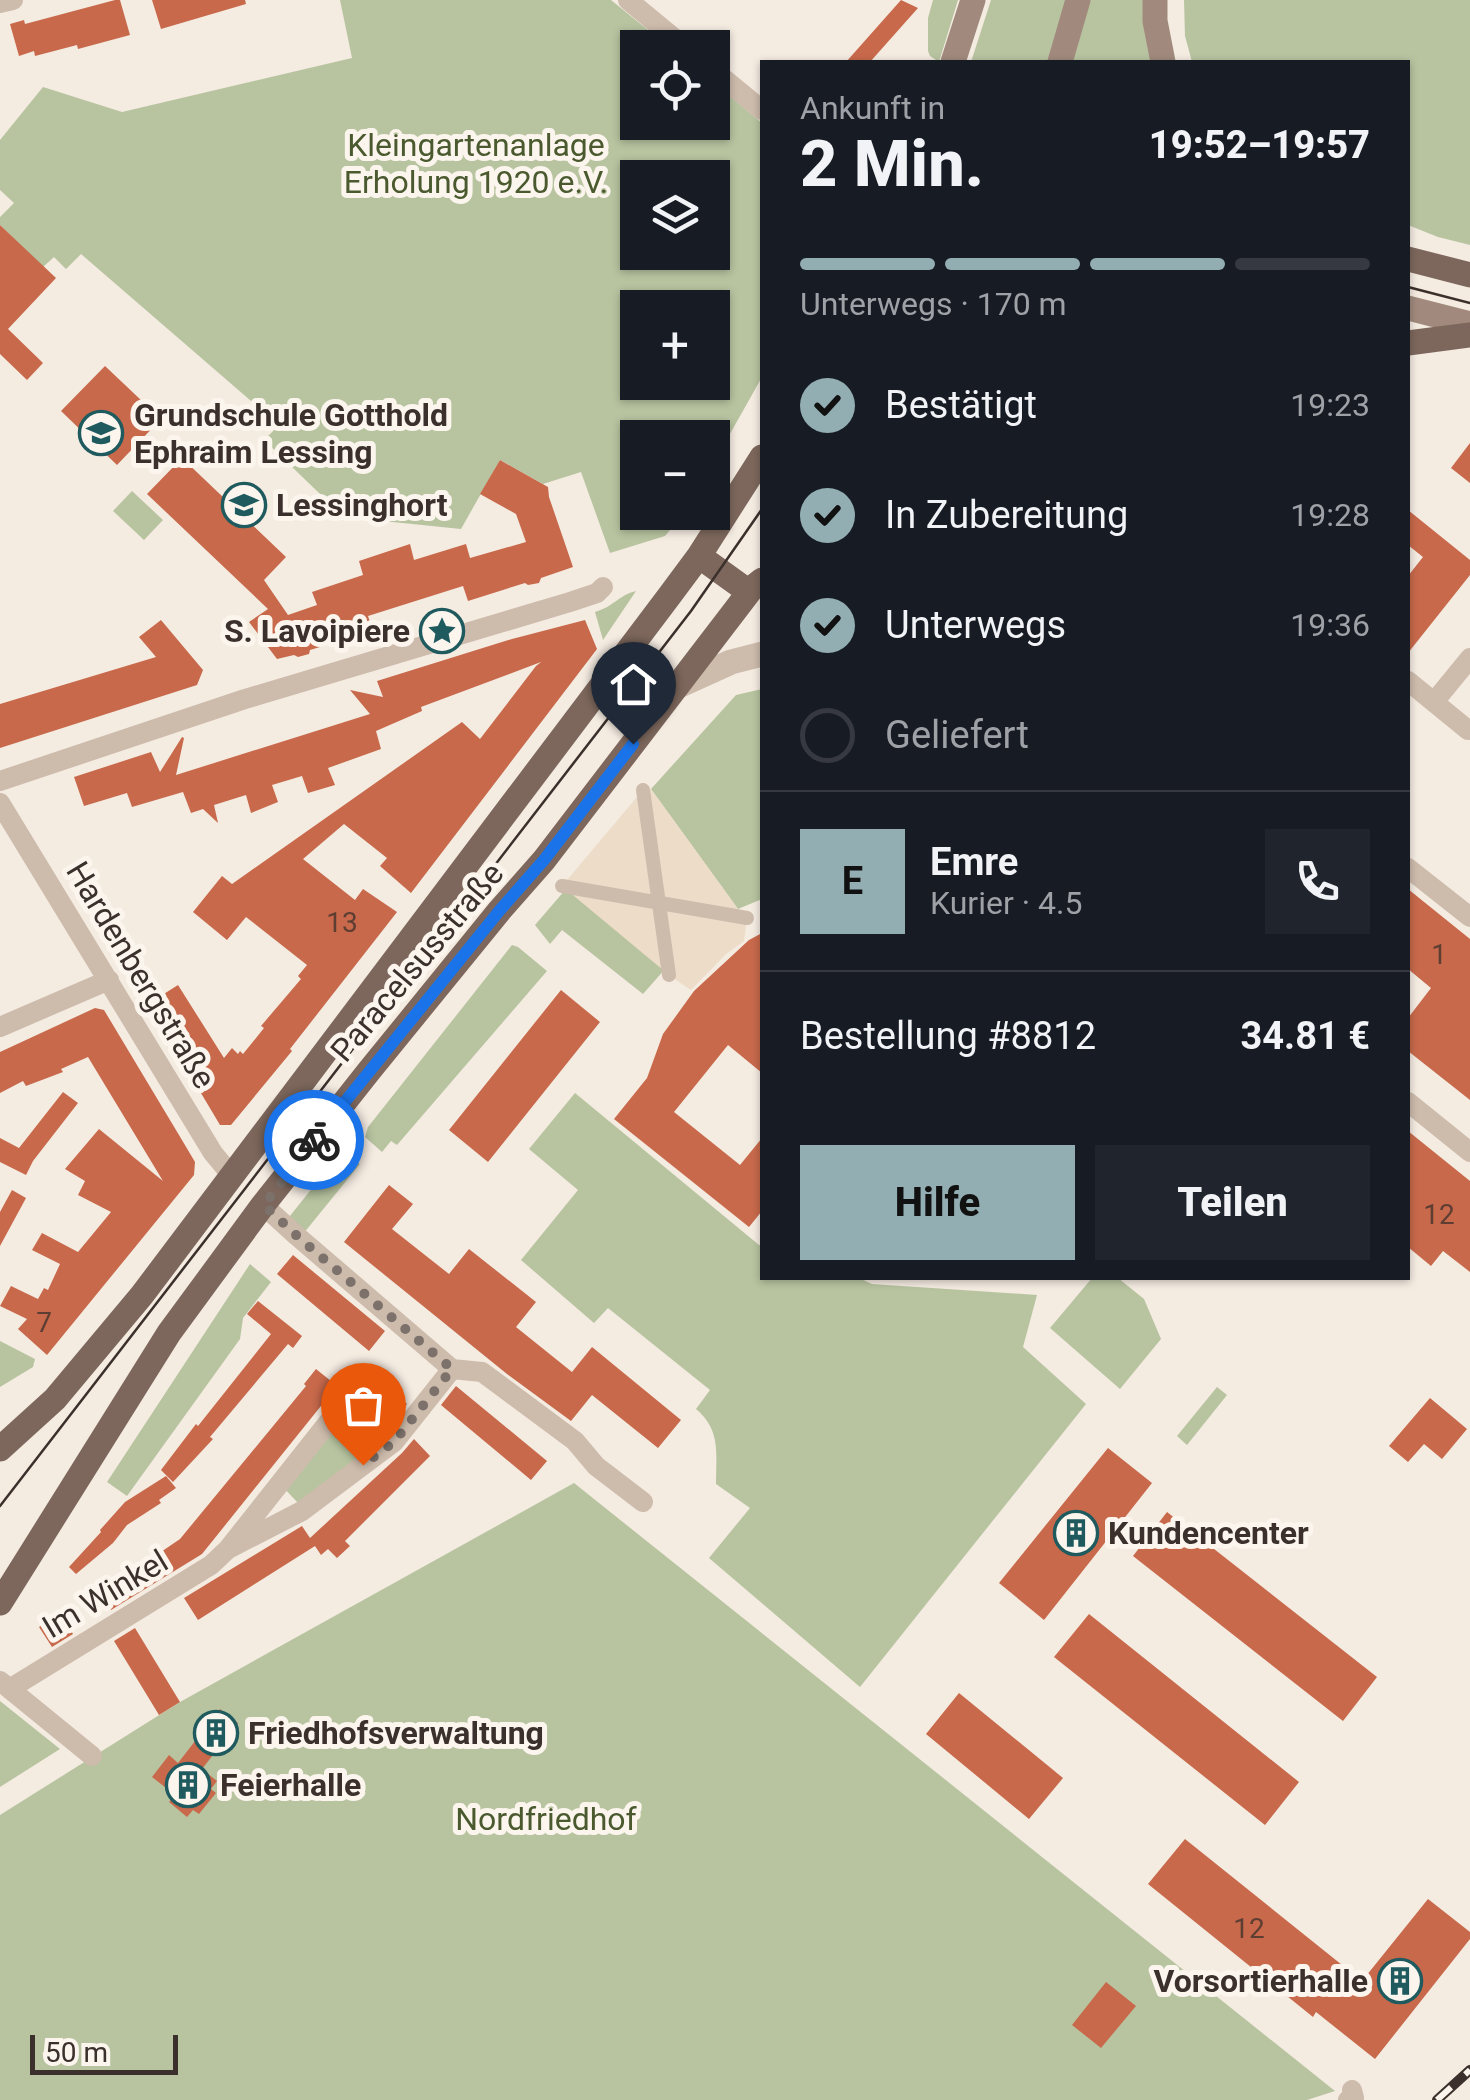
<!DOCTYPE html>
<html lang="de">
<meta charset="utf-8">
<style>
:root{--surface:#171b24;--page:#20242c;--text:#f1f3f6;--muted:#9ea1a6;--line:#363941;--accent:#92aeb2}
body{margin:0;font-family:Roboto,sans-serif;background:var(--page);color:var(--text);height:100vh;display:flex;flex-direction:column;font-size:38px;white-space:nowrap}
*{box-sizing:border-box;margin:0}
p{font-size:32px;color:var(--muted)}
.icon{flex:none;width:55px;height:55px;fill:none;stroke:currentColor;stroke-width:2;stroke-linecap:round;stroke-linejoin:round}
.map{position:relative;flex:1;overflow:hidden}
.panel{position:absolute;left:760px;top:60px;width:650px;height:1220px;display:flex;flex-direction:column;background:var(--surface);border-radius:0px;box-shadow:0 2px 8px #0004}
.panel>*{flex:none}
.fabs{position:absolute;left:620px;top:30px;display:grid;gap:20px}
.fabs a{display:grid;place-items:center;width:110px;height:110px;border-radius:0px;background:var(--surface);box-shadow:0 2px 8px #0004;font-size:50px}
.scale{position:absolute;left:30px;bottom:25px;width:148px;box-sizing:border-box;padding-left:10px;border:5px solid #3b302b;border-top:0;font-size:28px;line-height:35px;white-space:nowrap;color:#3b302b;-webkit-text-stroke:8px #fbf5ee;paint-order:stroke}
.pin{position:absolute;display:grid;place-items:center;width:85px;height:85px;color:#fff;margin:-102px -42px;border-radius:50% 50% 50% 0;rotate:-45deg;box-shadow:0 0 10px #0007}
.pin .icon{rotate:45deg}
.courier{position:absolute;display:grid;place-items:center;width:100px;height:100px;margin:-50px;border:8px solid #1a73e8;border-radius:50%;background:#fff;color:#222;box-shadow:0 2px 12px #0007}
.head em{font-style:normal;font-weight:800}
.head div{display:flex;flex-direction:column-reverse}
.head{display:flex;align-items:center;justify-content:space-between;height:170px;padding:0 40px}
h1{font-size:65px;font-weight:800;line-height:75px}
.bar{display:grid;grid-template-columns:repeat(4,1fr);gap:15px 10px;align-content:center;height:120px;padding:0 40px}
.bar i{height:12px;border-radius:8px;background:var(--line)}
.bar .on{background:var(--accent)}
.bar p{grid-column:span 4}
.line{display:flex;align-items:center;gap:25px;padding:0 40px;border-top:2px solid var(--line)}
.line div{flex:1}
.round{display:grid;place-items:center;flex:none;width:105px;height:105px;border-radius:0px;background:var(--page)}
ol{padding:0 40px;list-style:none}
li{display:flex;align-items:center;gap:30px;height:110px}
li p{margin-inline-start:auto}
li .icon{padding:10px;border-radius:50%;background:var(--accent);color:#111;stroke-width:4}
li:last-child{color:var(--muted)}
li i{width:55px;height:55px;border:5px solid var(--line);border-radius:50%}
.action{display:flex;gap:20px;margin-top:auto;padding:20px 40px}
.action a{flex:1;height:115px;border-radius:0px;background:var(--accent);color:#111;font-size:40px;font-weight:800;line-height:115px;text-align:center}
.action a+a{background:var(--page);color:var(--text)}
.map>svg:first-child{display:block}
.green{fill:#b8c4a0;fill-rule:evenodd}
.plaza{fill:#ecdcc8}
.building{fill:#c8694b}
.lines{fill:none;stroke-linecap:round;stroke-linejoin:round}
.pedestrian{stroke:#cdbbac;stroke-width:14}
.minor{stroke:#cdbbac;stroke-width:20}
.tertiary{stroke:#cdbbac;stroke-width:25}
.secondary{stroke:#a18a7d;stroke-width:25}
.primary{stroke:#7d675c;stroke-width:25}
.tram{stroke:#3b302b;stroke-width:2.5}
.rail-casing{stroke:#3b302b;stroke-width:10}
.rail{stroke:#fbf5ee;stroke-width:6;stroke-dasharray:19;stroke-linecap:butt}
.done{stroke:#7c716b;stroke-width:10;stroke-dasharray:0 18}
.route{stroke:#1a73e8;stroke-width:12}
.labels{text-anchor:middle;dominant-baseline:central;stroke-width:10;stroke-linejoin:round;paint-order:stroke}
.number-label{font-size:28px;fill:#5e3e33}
.park-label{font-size:32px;fill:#4a5a2e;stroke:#fbf5ee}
.poi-label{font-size:32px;font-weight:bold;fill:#3b302b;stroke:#fbf5ee;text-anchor:start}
.street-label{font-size:32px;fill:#3b302b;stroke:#fbf5ee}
</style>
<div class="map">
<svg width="1470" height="2100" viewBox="0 0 1470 2100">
<rect width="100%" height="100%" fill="#f4ebe1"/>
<path class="green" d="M340,0H611L669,47L638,48V122H712L713,82L762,123V377L713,464L712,438H638V512L684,513L665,536L610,553L581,472L543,484L500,460L461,529L344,517L264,440L279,425L81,254L66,269L54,257L43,267L0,225V217L14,203L0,190V140L43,87L122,112L352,58ZM638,178H712V252H638ZM638,308H712V382H638Z
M933,0H958L939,62L930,56L928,51V18Z
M991,0H1066L1048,62H971Z
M1089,0H1147L1153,62H1072Z
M1184,0H1470V245L1438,237L1408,225V62H1192L1185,36Z
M132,491L163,520L144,540L113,511Z
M636,591L603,640L595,612C615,606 617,596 636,591Z
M762,689V899L738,909L651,789L736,695Z
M566,889L665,969L643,994L562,930L550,944L535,925Z
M512,945L518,947L547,971L397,1145L391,1141L382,1152L365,1137L368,1127Z
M575,1093L759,1245H762V1278H859L872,1284L1037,1295L1023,1347L1086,1404L860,1687L709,1558L750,1508L716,1484C716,1453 721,1430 696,1409L710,1390L608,1308L594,1323L521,1260L578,1190L529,1149Z
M340,1153L360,1164L303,1234L286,1221Z
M250,1264L271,1282L243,1318L240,1339L127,1496L107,1482Z
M1092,1278H1118L1144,1299L1161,1339L1120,1389L1050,1328Z
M0,1341L35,1359L33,1367L0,1387Z
M1217,1387L1227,1395L1187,1445L1177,1436Z
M343,1411L382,1444L298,1503L282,1486Z
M574,1483L1335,2091L1307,2100H0V1815L180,1702Z
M0,1701L60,1749L0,1787Z"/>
<path class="plaza" d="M651,789L738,909L747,918L744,941L726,954L691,990L669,975L562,886L643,790Z"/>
<path class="building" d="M115,0H120L130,35L78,49L77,45L35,56L34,51L19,56L10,24L24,20L25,24Z
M152,0H245L246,4L161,29Z
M901,0L918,8L870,62H846Z
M0,225L56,278L8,329L43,363L27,380L0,354Z
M105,366L161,419L117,465L61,411Z
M1470,443V483L1451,468Z
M182,458L286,557L264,580L288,615L317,605L312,592L363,575L359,561L410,544L414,560L466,544L470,558L526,542L516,514L480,494L500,460L548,487L549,497L573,567L541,578L539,583L528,585L525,583L468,601L463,586L368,616L373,631L310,650L309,654L298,657L294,655L277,659L249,622L268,609L147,494Z
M1408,510L1470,560V575L1408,653V576L1423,557L1408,545Z
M161,620L203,670L197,685L0,748V704L156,657L139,637Z
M585,620L597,649L411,893L380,866L387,858L344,824L303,859L355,900L363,889L397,912L290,1049L292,1051L231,1125H220L148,1004L178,985L224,1058L232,1048L238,1054L240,1051L243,1054L264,1028L261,1026L301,979L298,976L307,965L246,917L227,940L193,912L222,876L232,884L462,722L480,739L536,666L541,662L421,707L422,711L376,731L381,749L328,768L335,785L308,793L302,776L272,785L278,802L251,813L246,795L214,805L218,823L203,809L191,813L183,792L132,807L127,793L84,806L74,777L151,752L160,772L182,737L184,738L176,775L370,714L350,690L383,697L377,681L512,639Z
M1408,889L1470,939V1100L1408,1051V1018L1431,988L1408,969Z
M762,933V1073L728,1045L674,1112L740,1165L762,1138V1211L749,1227L614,1119L647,1078L663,1034L694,991L749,940Z
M561,990L600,1022L488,1162L449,1130Z
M95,1008L104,1010L179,1135L195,1162L194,1175L47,1355L18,1329L27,1319L0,1306L11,1286L38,1299L44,1288L48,1290L60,1264L32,1250L42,1233L78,1252L111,1212L78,1195L85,1181L65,1169L99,1129L163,1181L88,1057L61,1069L63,1072L26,1086L23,1081L0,1093V1052Z
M63,1092L78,1103L33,1161L26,1175L0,1162V1138L19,1148Z
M1408,1131L1470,1181V1272L1443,1251L1431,1266L1408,1247Z
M389,1185L413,1204L392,1229L449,1274L469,1249L536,1302L516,1327L572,1372L592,1347L681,1420L658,1448L592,1395L571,1421L507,1374L344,1242Z
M12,1190L26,1198L0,1246V1212Z
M293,1255L385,1331L369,1351L277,1274Z
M258,1301L302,1336L293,1348L288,1344L210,1437L213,1439L173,1482L161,1470L196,1424L198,1426L271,1334L247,1314Z
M358,1364L407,1404L392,1422L354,1390L341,1385Z
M316,1369L337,1386L202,1554L111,1610L100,1594V1588L108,1584H114L180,1539L306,1386L304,1384Z
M456,1386L547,1461L531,1480L441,1405Z
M1430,1398L1467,1429L1442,1459L1424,1444L1408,1462L1389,1446Z
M414,1439L430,1456L345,1541L350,1546L337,1558L328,1549L321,1555L311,1540L315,1546L198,1620L184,1598L302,1526L310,1538L402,1453Z
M1108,1448L1152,1483L1044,1620L999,1583Z
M166,1476L176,1488L159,1500L161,1503L127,1525L113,1543L76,1574L69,1567L101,1532L100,1530L125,1502Z
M1167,1512L1377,1677L1343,1721L1133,1556Z
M61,1613L73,1634L52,1647L39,1627Z
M1089,1614L1299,1782L1265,1825L1054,1657Z
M135,1628L180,1702L159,1715L114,1641Z
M959,1693L1063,1778L1029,1819L926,1734Z
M220,1709L238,1723L202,1769L217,1781L211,1789L216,1793L199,1814L193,1810L187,1817L169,1802L175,1795L152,1777L169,1755L178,1763Z
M1185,1839L1362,1981L1428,1899L1470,1932V1939L1375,2059L1316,2012L1313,2017L1148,1884Z
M1106,1982L1136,2006L1101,2048L1072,2025Z"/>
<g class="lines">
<path class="pedestrian" d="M643,790L669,975
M562,886L747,918"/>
<path class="minor" d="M628,0L686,48
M0,3L13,0
M712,69L762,110
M1408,681L1468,730
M1434,702L1470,658
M0,781L245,699L570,602L597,593L603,587
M0,803L213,1153L232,1176
M1408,868L1470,917
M0,1027L109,980
M1408,1102L1470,1152
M263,1205L297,1236L452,1369L482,1372L575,1441L596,1466L643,1502
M394,1442L452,1369
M0,1681L92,1756
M11,1688L211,1565L228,1549L345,1401L394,1442L302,1511L228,1549
M1348,2100L1354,2098L1352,2090"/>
<path class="tertiary" d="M678,686L731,662L762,654"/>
<path class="secondary" d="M1155,0V21L1163,62
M953,62L973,0
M1060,62L1078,0
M1408,308L1470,324"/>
<path class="primary" d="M1408,259L1470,275
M1408,343L1470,335
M699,556L749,592
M0,1449L55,1399L142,1295L670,595L699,556L762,457
M0,1603L169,1333L263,1205L369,1071L500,910L544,860L753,587L762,580"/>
<path class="tram" d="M1408,287L1470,303
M0,1506L691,611L762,509"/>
<defs>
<path id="rail" d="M1437,2100L1470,2070"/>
</defs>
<use href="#rail" class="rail-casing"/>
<use href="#rail" class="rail"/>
</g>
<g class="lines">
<path class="done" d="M314,1140L264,1205L297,1236L452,1369L394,1442L363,1465"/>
<path class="route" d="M314,1140L500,910L544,860L633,744"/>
</g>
<defs>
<symbol id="school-ring" viewBox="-11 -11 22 22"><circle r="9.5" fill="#fbf5ee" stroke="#1f5a5e" stroke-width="1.5"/><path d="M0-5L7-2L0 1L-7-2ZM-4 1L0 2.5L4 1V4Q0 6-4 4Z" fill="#1f5a5e"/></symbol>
<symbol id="sight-ring" viewBox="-11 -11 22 22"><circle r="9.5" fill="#fbf5ee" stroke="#1f5a5e" stroke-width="1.5"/><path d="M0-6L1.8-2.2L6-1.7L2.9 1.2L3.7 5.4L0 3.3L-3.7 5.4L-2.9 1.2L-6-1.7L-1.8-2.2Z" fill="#1f5a5e"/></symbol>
<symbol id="building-ring" viewBox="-11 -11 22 22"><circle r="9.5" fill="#fbf5ee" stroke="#1f5a5e" stroke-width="1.5"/><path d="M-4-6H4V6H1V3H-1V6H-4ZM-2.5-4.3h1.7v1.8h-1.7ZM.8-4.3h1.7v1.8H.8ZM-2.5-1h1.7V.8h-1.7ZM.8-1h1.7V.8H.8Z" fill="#1f5a5e"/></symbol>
</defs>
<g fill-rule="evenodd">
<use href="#school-ring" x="76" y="408" width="50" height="50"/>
<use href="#school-ring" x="219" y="480" width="50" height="50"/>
<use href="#sight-ring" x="417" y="606" width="50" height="50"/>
<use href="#building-ring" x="1051" y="1508" width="50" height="50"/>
<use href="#building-ring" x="191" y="1708" width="50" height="50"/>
<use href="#building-ring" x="163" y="1760" width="50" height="50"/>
<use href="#building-ring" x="1375" y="1956" width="50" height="50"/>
</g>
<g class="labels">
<g class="number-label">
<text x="342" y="922">13</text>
<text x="1439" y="954">1</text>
<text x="1439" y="1214">12</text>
<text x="44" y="1322">7</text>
<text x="1249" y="1928">12</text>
</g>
<g class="park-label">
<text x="476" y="145">Kleingartenanlage<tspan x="476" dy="37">Erholung 1920 e.V.</tspan></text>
<text x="546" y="1819">Nordfriedhof</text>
</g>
<g class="poi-label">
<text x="134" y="415">Grundschule Gotthold<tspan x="134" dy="37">Ephraim Lessing</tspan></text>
<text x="276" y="505">Lessinghort</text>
<text x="410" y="631" text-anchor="end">S. Lavoipiere</text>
<text x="1108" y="1533">Kundencenter</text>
<text x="248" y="1733">Friedhofsverwaltung</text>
<text x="220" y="1785">Feierhalle</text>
<text x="1368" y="1981" text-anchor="end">Vorsortierhalle</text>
</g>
<g class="street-label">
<text transform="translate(417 962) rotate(-50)">Paracelsusstraße</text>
<text transform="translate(141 975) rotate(59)">Hardenbergstraße</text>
<text transform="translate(105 1594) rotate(-31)">Im Winkel</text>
</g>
</g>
</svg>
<div class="fabs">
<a><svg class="icon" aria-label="locate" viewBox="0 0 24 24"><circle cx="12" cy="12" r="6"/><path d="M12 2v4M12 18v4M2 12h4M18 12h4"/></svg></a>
<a><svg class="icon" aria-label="layers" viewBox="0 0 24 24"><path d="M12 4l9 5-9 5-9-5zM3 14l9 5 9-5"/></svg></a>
<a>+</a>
<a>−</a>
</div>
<div class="scale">50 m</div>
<div class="pin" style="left:363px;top:1465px;background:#ea580c"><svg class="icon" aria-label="bag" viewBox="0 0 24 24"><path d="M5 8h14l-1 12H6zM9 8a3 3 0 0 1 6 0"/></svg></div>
<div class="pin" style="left:633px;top:744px;background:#1f2937"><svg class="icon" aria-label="home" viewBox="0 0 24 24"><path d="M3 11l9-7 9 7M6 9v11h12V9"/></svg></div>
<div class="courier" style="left:314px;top:1140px"><svg class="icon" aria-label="bike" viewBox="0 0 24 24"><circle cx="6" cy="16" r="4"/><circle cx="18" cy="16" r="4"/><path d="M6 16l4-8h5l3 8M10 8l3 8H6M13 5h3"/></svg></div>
<section class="panel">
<div class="head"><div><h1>2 Min.</h1><p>Ankunft in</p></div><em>19:52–19:57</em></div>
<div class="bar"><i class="on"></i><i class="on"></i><i class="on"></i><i></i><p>Unterwegs · 170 m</p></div>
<ol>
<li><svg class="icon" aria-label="check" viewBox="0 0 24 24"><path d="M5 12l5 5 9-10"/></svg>Bestätigt<p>19:23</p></li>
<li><svg class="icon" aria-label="check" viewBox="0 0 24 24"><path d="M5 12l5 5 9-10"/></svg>In Zubereitung<p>19:28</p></li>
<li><svg class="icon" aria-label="check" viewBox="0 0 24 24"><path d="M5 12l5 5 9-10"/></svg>Unterwegs<p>19:36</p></li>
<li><i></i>Geliefert</li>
</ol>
<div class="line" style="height:180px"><b class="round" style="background:var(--accent);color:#111">E</b><div><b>Emre</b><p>Kurier · 4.5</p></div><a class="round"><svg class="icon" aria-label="phone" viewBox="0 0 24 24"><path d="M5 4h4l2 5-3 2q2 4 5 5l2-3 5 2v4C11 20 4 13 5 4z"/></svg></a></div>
<div class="line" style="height:130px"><div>Bestellung #8812</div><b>34.81 €</b></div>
<div class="action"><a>Hilfe</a><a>Teilen</a></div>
</section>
</div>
